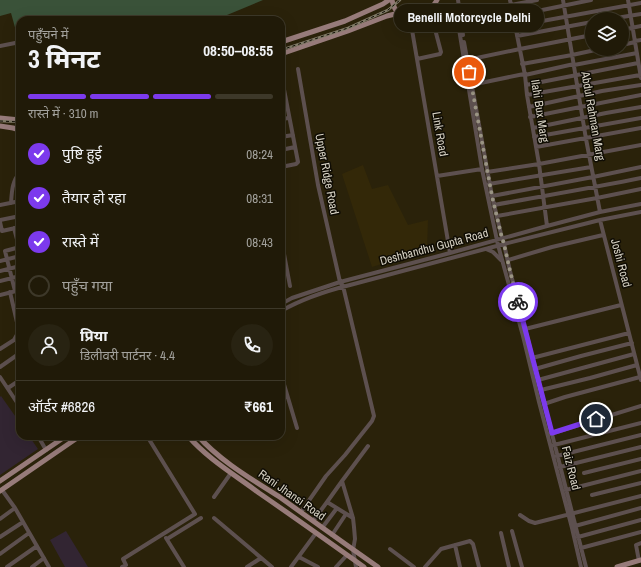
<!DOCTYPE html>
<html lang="hi">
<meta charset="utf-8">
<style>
:root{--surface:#201a08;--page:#282312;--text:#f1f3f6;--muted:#a2a19c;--line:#3d3829;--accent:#7c3aed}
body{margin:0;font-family:"Archivo Narrow","Noto Sans Devanagari",sans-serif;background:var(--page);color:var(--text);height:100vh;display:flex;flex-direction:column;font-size:15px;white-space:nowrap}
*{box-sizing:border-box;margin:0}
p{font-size:13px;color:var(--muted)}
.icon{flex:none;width:22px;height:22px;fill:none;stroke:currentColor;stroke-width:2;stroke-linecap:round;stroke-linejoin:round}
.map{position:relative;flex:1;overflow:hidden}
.drawer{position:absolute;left:16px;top:16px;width:269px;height:424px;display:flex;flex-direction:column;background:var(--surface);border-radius:12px;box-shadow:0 4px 16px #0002,0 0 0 1px var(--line)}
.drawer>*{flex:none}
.controls{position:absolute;left:585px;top:12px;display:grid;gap:8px}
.controls a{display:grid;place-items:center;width:44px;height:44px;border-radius:50%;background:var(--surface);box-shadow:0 4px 16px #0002,0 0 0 1px var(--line);font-size:20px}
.pin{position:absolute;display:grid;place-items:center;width:34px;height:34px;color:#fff;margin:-17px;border:2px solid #fff;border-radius:50%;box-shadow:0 1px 4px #0007}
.courier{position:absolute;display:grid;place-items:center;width:40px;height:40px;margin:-20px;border:3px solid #7c3aed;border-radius:50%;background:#fff;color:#222;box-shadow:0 1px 5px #0007}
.bubble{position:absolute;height:28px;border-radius:14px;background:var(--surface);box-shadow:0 4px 16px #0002,0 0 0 1px var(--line);font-size:13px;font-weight:700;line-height:28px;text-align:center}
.headline em{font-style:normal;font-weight:700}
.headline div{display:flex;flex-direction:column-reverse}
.headline{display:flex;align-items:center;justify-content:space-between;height:68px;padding:0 12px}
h1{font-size:26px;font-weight:700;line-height:30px}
.bar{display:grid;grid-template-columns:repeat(4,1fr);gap:6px 4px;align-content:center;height:48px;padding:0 12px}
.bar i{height:5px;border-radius:3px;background:var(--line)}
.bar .selected{background:var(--accent)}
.bar p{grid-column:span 4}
.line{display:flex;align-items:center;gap:10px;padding:0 12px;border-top:1px solid var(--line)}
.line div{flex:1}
.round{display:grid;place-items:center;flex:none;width:42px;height:42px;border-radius:21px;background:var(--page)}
ol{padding:0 12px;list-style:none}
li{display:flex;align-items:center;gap:12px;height:44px}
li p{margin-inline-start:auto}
li .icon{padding:4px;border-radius:50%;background:var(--accent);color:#fff;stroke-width:4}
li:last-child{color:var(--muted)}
li i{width:22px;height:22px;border:2px solid var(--line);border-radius:50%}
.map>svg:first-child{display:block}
.built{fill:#332808}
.education{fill:#322532}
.green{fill:#3a5239}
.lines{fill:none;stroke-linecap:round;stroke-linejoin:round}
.minor{stroke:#5d504f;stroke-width:4}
.major{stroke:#977b7a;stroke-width:5}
.rail-casing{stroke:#817b68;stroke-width:2.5}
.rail{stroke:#0f0c04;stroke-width:1;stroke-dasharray:3;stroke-linecap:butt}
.done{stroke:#9a9483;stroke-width:4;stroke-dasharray:0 7.2}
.route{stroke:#7c3aed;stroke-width:5}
.labels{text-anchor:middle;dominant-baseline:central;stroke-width:3;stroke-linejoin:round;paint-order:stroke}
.street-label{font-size:12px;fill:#d7d2c4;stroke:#0f0c04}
</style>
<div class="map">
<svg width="641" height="567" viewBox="0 0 641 567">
<rect width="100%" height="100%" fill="#2a220a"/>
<path class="built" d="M363,165L372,189L388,185L408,225L428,220L427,250L372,267L342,174Z"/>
<path class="education" d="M1,396L20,423V436H29L38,449L0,475V397Z
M66,531L88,567H65L50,540Z"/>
<path class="green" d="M0,0H263L215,20H20V30L16,31L11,13L0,16Z"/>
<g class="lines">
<path class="minor" d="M458,0L463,35
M510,0L525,75L527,95L539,164L547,226
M563,0L586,139L600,212
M628,0L641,78
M511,5L537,0
M431,9C444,3 450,3 457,17L482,169L498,245L523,336L539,402L572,528L581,567
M513,16L591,0
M410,18L450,253
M610,19L641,14
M515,26L641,3
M622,30L641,26
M517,36L592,22
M635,41L641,40
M464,42L492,196L501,234L504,244L510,271L519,305L586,567
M622,45L635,42
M0,46L20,42
M417,59L440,54L441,52L436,33L429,11
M467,60L520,49L592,35
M522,64L572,55L600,49
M574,65L637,53
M298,69L318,185L340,282L343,286L374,416L372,421L345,455L326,476L301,512
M281,74L298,162L296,164L281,167
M525,75L574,64
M471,85L524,74
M526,85L638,63
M527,95L640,75
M529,107L602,91L641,85
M530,117L641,95
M281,119L289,118
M533,128L606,113L641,107
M281,137L293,135
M534,137L641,118
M536,147L641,128
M281,150L295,147
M487,172L539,164L641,145
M437,176L482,169
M489,184L591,167
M492,196L593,177L641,167
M11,203C12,190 12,182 20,172
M0,205L20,201
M494,205C543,196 592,188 641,178
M497,216L597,198L641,189
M0,220L20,216
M600,220L641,380
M0,222L2,231L20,227
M14,228L19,247
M281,238L290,286
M486,249L493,252L501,260
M508,260L552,247L603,235
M0,261L20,256
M0,271L20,266
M0,281L20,276
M15,291L5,251L20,247
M0,295L20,290
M281,304L292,298L340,282L450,253L547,226L600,212L641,204
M281,311C302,299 326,291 350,285L504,244L600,220L641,212
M525,329L621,305
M0,349L14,340L19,331L10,292
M532,358L629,333
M281,363L283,381L297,428
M0,367L20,353
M535,369L581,356L632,343
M0,377L20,407
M538,380L634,354
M8,388L20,380
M541,390L590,378L637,365
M281,401L287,395
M544,404L565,397L640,377
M550,434L641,406
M38,436L46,450
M554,445L641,423
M557,456L641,435
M560,467L641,447
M584,473L641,459
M2,490L15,508L49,567
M566,490L641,471
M592,495L641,483
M214,497L231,473
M327,502L342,481
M520,515L529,521L535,523L641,496
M214,518L272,567
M0,519L15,508
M313,521L327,502L353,518
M575,526L641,508
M322,528L337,508
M512,531L522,567
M501,533L509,567
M332,535L346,514
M0,537L23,522
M578,537L641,520
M166,538L184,567
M167,539L201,518
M455,545L460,567
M581,548L641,532
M390,549L414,567
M0,554L29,533
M299,557L318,567
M639,561L636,545L641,543
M7,567L37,546
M32,567L44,558
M122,567L126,565L123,559L195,514L147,436
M247,567L261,558
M291,567L316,533
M336,567L347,555
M356,567L353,550L355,539L354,527L353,518L342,481L368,446
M425,567L441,549L470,541L473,544L479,567"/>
<path class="major" d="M392,0C397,27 427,20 437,0
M281,42L345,21L383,4L389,0
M281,54L348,31L387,16L399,13
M0,118L20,120
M0,126L13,128L20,130
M188,436C208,459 235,475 259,493C294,517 329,542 364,567
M198,436C220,461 253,480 281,498C313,521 345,544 378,567
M0,481L66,436
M0,491L80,436
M617,567L641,560"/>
<defs>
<path id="rail" d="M281,50L348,28L388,10L400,0
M0,121L20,122"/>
</defs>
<use href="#rail" class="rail-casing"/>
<use href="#rail" class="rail"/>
</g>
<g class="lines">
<path class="done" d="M469,72L492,196L501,234L504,244L510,271L518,302"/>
<path class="route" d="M518,302L552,433L596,419"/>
</g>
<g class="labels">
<g class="street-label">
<text transform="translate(540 111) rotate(81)">Ilahi Bux Marg</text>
<text transform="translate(593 116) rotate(80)">Abdul Rahman Marg</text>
<text transform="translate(440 134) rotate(80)">Link Road</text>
<text transform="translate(327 174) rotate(79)">Upper Ridge Road</text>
<text transform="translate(434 247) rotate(-15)">Deshbandhu Gupta Road</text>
<text transform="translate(621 263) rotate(75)">Joshi Road</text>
<text transform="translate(571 468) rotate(76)">Faiz Road</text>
<text transform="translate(292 495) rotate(35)">Rani Jhansi Road</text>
</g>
</g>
</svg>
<div class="controls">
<a><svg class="icon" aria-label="layers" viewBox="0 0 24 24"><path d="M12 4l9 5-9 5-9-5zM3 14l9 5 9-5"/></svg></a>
</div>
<div class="pin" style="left:469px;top:72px;background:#ea580c"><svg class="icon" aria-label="bag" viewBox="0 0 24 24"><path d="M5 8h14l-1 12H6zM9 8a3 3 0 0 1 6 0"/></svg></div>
<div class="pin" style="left:596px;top:419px;background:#1f2937"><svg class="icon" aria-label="home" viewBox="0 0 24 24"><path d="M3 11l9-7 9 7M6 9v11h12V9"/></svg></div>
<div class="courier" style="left:518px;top:302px"><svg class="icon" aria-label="bike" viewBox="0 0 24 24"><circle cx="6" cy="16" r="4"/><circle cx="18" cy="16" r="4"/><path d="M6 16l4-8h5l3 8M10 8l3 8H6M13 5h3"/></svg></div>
<div class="bubble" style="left:394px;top:4px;width:150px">Benelli Motorcycle Delhi</div>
<section class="drawer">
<div class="headline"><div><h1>3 मिनट</h1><p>पहुँचने में</p></div><em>08:50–08:55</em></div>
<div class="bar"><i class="selected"></i><i class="selected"></i><i class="selected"></i><i></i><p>रास्ते में · 310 m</p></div>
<ol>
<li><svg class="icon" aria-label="check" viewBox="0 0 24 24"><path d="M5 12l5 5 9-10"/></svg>पुष्टि हुई<p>08:24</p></li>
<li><svg class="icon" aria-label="check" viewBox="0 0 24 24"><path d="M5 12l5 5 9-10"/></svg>तैयार हो रहा<p>08:31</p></li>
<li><svg class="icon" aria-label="check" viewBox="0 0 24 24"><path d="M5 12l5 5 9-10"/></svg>रास्ते में<p>08:43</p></li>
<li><i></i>पहुँच गया</li>
</ol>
<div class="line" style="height:72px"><a class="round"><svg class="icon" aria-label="person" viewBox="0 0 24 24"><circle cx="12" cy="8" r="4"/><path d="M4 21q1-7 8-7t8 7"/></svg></a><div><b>प्रिया</b><p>डिलीवरी पार्टनर · 4.4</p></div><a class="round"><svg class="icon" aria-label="phone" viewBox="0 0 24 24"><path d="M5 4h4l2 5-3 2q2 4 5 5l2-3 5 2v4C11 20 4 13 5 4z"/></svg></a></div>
<div class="line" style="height:52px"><div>ऑर्डर #6826</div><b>₹661</b></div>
</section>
</div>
